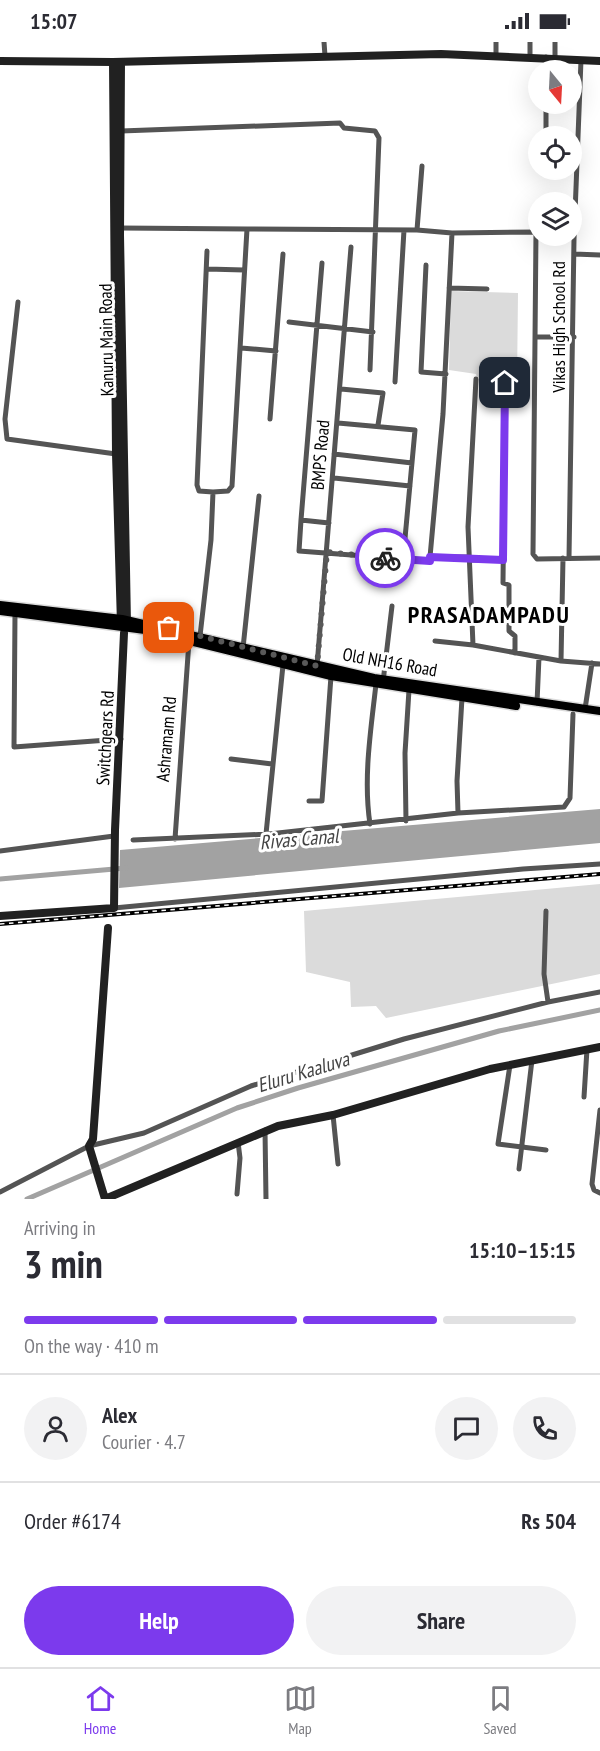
<!DOCTYPE html>
<meta charset="utf-8">
<style>
:root{--surface:#fff;--page:#f2f2f3;--text:#2b2b33;--muted:#7c7c81;--line:#e1e1e2;--accent:#7c3aed}
body{margin:0;font-family:"PT Sans Narrow",sans-serif;background:var(--page);color:var(--text);height:100vh;display:flex;flex-direction:column;font-size:22px;white-space:nowrap}
*{box-sizing:border-box;margin:0}
p{font-size:20px;color:var(--muted)}
.icon{flex:none;width:33px;height:33px;fill:none;stroke:currentColor;stroke-width:2;stroke-linecap:round;stroke-linejoin:round}
.map{position:relative;height:1157px;overflow:hidden}
.drawer{display:flex;flex-direction:column;background:var(--surface);flex:1}
.drawer>*{flex:none}
.needle{width:39px;rotate:162deg}
.buttons{position:absolute;left:528px;top:18px;display:grid;gap:12px}
.buttons a{display:grid;place-items:center;width:54px;height:54px;border-radius:50%;background:var(--surface);box-shadow:0 6px 24px #0002;font-size:30px}
.pin{position:absolute;display:grid;place-items:center;width:51px;height:51px;color:#fff;margin:-26px;border-radius:12px;box-shadow:0 3px 9px #0006}
.courier{position:absolute;display:grid;place-items:center;width:60px;height:60px;margin:-30px;border:4px solid #7c3aed;border-radius:50%;background:#fff;color:#222;box-shadow:0 2px 8px #0007}
.summary em{font-style:normal;font-weight:700}
.summary div{display:flex;flex-direction:column-reverse}
.summary{display:flex;align-items:center;justify-content:space-between;height:102px;padding:0 24px}
h1{font-size:39px;font-weight:700;line-height:45px}
.bar{display:grid;grid-template-columns:repeat(4,1fr);gap:9px 6px;align-content:center;height:72px;padding:0 24px}
.bar i{height:8px;border-radius:4px;background:var(--line)}
.bar .current{background:var(--accent)}
.bar p{grid-column:span 4}
.line{display:flex;align-items:center;gap:15px;padding:0 24px;border-top:2px solid var(--line)}
.line div{flex:1}
.round{display:grid;place-items:center;flex:none;width:63px;height:63px;border-radius:32px;background:var(--page)}
.cta{display:flex;gap:12px;margin-top:auto;padding:12px 24px}
.cta a{flex:1;height:69px;border-radius:36px;background:var(--accent);color:#fff;font-size:24px;font-weight:700;line-height:69px;text-align:center}
.cta a+a{background:var(--page);color:var(--text)}
.status{display:flex;justify-content:space-between;align-items:center;height:42px;padding:0 30px;background:var(--surface);direction:ltr}
.status svg{height:16px;fill:currentColor}
.tabs{display:flex;justify-content:space-around;align-items:center;height:84px;border-top:2px solid var(--line);background:var(--surface);font-size:16px;color:var(--muted)}
.tabs a{display:grid;justify-items:center;gap:3px}
.tabs .current{color:var(--accent)}
.map>svg:first-child{display:block}
.green{fill:#dbdbdb}
.water{fill:#a2a2a2}
.lines{fill:none;stroke-linecap:round;stroke-linejoin:round}
.canal{stroke:#a2a2a2;stroke-width:5}
.primary-casing{stroke:#dbdbdb;stroke-width:11}
.street{stroke:#545454;stroke-width:5}
.secondary{stroke:#212121;stroke-width:8}
.primary{stroke:#000;stroke-width:8}
.rail-casing{stroke:#000;stroke-width:4}
.rail{stroke:#fff;stroke-width:1.5;stroke-dasharray:4.5;stroke-linecap:butt}
.done{stroke:#595959;stroke-width:6;stroke-dasharray:0 10.8}
.route{stroke:#7c3aed;stroke-width:8}
.labels{text-anchor:middle;dominant-baseline:central;stroke-width:6;stroke-linejoin:round;paint-order:stroke}
.street-label{font-size:18px;fill:#000;stroke:#fff}
.water-label{font-size:20px;font-style:italic;fill:#434343;stroke:#fff}
.district-label{font-size:24px;font-weight:bold;letter-spacing:1.5px;fill:#000;stroke:#fff}
</style>
<div class="status"><b>15:07</b><svg viewBox="0 0 49 12"><path d="M0 12V9h3v3zM5 12V6h3v6zM10 12V3h3v9zM15 12V0h3v12zM26 1h20v11H26zM47 4h2v5h-2z"/></svg></div>
<div class="map">
<svg width="600" height="1157" viewBox="0 0 600 1157">
<rect width="100%" height="100%" fill="#fff"/>
<path class="green" d="M451,249L518,251L517,340H510V337L506,341V332L477,336L476,332L449,328Z
M600,842V932L386,976L376,964L351,965L350,940L306,930L304,869Z"/>
<path class="water" d="M600,767V801L119,846L120,808Z"/>
<g class="lines">
<path class="canal" d="M0,837L126,826
M27,1157L237,1066L298,1046L499,989L600,968"/>
<defs>
<path id="primary" d="M0,563L122,577L374,636L600,669
M0,569L145,588L331,634L516,664"/>
</defs>
<use href="#primary" class="primary-casing"/>
<path class="street" d="M324,0L325,14
M496,13V0
M530,14V0
M546,15V28
M555,15V0
M546,62V94
M121,89L340,81L344,86L375,89L379,96L370,328
M120,186L247,187L232,444L228,449L213,450L211,498L200,594
M247,187L417,188L422,124
M417,188L452,191L536,190
M538,190H536L533,512L537,517L600,516
M207,209L197,443L199,449L213,450
M574,212L600,213
M322,221L301,478L329,481
M426,223L421,330L446,332
M207,227L244,228
M449,246L487,247
M18,260L5,377L7,397L116,412
M289,280L373,290
M536,295H574
M241,306L276,309
M395,340L404,188
M505,341L503,541L509,543V589L515,594V611
M341,347L383,351L378,383
M270,377L283,212
M338,381L415,388L403,518
M334,412L412,421
M334,436L410,444
M301,478L299,509L430,519V515H469
M430,515L443,372L452,191
M569,516L574,197L581,18
M470,518H503
M15,571L14,705L121,697
M435,599L473,603L561,619L600,622
M473,603L468,485L476,337
M243,606L259,454
M561,619L563,516
M317,624L351,205
M383,640L392,564
M537,661L539,615
M585,667L592,621
M231,717L272,722
M309,759H322L331,634
M458,771L457,739L462,656
M406,779L405,711L409,648
M370,782C363,736 371,687 376,642
M266,792L283,623
M175,797L189,599
M133,798L269,792L458,771L564,765L570,756L573,672
M0,809L114,794
M114,866L523,827L600,822
M546,869L544,932L548,960
M510,1023L498,1102L546,1108
M584,1055L587,1007
M600,1068L592,1142L594,1148L600,1151
M333,1073L338,1122
M265,1088L266,1157
M519,1127L532,1018
M0,1150L89,1104L144,1091L251,1044L404,997L548,960L600,950
M237,1152L240,1116L238,1100"/>
<path class="secondary" d="M0,19L113,20L441,12L600,19
M113,20L116,412L121,582
M121,20L120,193L127,582
M0,874L114,866L115,788L124,591
M108,886L93,1097L89,1104L105,1157L278,1084L333,1073L490,1027L600,1005"/>
<use href="#primary" class="primary"/>
<defs>
<path id="rail" d="M0,882L600,832"/>
</defs>
<use href="#rail" class="rail-casing"/>
<use href="#rail" class="rail"/>
</g>
<g class="lines">
<path class="done" d="M169,586L317,624L327,510L385,516"/>
<path class="route" d="M385,516L430,519V515L503,518L505,341"/>
</g>
<g class="labels">
<g class="street-label">
<text transform="translate(558 285) rotate(-90)">Vikas High School Rd</text>
<text transform="translate(106 298) rotate(-91)">Kanuru Main Road</text>
<text transform="translate(320 413) rotate(-85)">BMPS Road</text>
<text transform="translate(390 620) rotate(10)">Old NH16 Road</text>
<text transform="translate(105 696) rotate(-87)">Switchgears Rd</text>
<text transform="translate(166 697) rotate(-85)">Ashramam Rd</text>
</g>
<g class="water-label">
<text transform="translate(299 797) rotate(-5)">Rivas Canal</text>
<text transform="translate(303 1030) rotate(-17)">Eluru Kaaluva</text>
</g>
<g class="district-label">
<text x="489" y="572">PRASADAMPADU</text>
</g>
</g>
</svg>
<div class="buttons">
<a><svg class="needle" viewBox="-14 -14 28 28"><path d="M0-13l5 13h-10z" fill="#e53935"/><path d="M0 13l5-13h-10z" fill="#7c7c81"/></svg></a>
<a><svg class="icon" aria-label="locate" viewBox="0 0 24 24"><circle cx="12" cy="12" r="6"/><path d="M12 2v4M12 18v4M2 12h4M18 12h4"/></svg></a>
<a><svg class="icon" aria-label="layers" viewBox="0 0 24 24"><path d="M12 4l9 5-9 5-9-5zM3 14l9 5 9-5"/></svg></a>
</div>
<div class="pin" style="left:169px;top:586px;background:#ea580c"><svg class="icon" aria-label="bag" viewBox="0 0 24 24"><path d="M5 8h14l-1 12H6zM9 8a3 3 0 0 1 6 0"/></svg></div>
<div class="pin" style="left:505px;top:341px;background:#1f2937"><svg class="icon" aria-label="home" viewBox="0 0 24 24"><path d="M3 11l9-7 9 7M6 9v11h12V9"/></svg></div>
<div class="courier" style="left:385px;top:516px"><svg class="icon" aria-label="bike" viewBox="0 0 24 24"><circle cx="6" cy="16" r="4"/><circle cx="18" cy="16" r="4"/><path d="M6 16l4-8h5l3 8M10 8l3 8H6M13 5h3"/></svg></div>
</div>
<section class="drawer">
<div class="summary"><div><h1>3 min</h1><p>Arriving in</p></div><em>15:10–15:15</em></div>
<div class="bar"><i class="current"></i><i class="current"></i><i class="current"></i><i></i><p>On the way · 410 m</p></div>
<div class="line" style="height:108px"><a class="round"><svg class="icon" aria-label="person" viewBox="0 0 24 24"><circle cx="12" cy="8" r="4"/><path d="M4 21q1-7 8-7t8 7"/></svg></a><div><b>Alex</b><p>Courier · 4.7</p></div><a class="round"><svg class="icon" aria-label="chat" viewBox="0 0 24 24"><path d="M4 5h16v11H9l-5 4z"/></svg></a><a class="round"><svg class="icon" aria-label="phone" viewBox="0 0 24 24"><path d="M5 4h4l2 5-3 2q2 4 5 5l2-3 5 2v4C11 20 4 13 5 4z"/></svg></a></div>
<div class="line" style="height:78px"><div>Order #6174</div><b>Rs 504</b></div>
<div class="cta"><a>Help</a><a>Share</a></div>
</section>
<nav class="tabs">
<a class="current"><svg class="icon" aria-label="home" viewBox="0 0 24 24"><path d="M3 11l9-7 9 7M6 9v11h12V9"/></svg>Home</a>
<a><svg class="icon" aria-label="map" viewBox="0 0 24 24"><path d="M3 6l6-2 6 2 6-2v14l-6 2-6-2-6 2zM9 4v14M15 6v14"/></svg>Map</a>
<a><svg class="icon" aria-label="saved" viewBox="0 0 24 24"><path d="M7 4h10v16l-5-4-5 4z"/></svg>Saved</a>
</nav>
